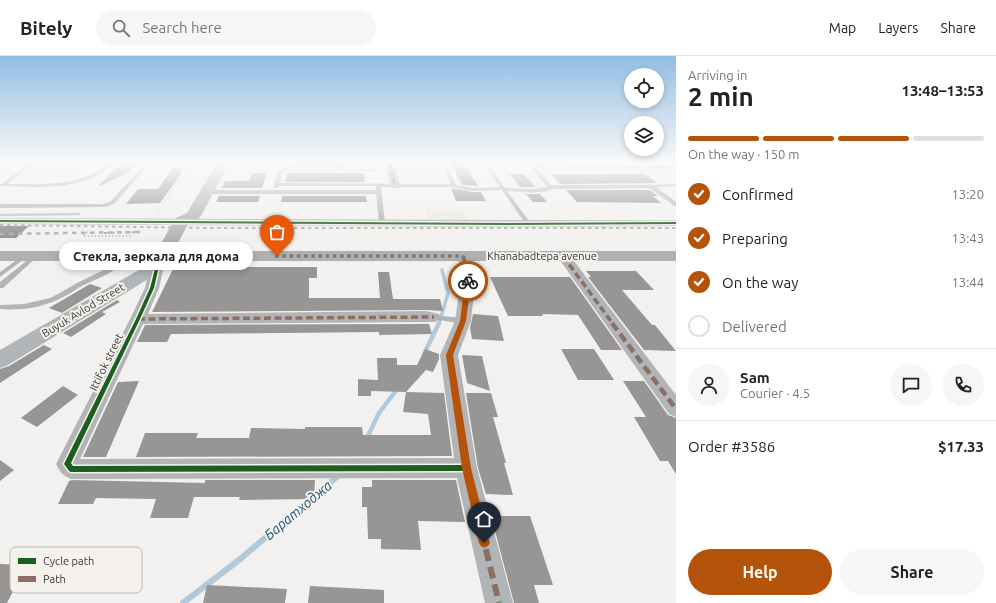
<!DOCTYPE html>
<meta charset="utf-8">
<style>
:root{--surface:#fff;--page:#f6f6f6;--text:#222;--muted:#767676;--line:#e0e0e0;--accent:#b45309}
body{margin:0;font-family:Ubuntu,sans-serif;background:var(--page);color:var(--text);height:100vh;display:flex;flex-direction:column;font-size:15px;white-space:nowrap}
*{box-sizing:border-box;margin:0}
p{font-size:13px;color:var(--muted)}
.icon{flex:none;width:22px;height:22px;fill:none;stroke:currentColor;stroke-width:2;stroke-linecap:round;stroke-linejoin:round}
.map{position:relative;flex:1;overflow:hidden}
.sheet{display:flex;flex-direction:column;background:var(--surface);width:320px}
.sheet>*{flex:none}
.buttons{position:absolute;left:624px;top:12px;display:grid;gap:8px}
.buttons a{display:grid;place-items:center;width:40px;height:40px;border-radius:50%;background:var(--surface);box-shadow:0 2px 6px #0003;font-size:20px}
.pin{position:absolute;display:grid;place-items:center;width:34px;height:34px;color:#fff;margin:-41px -17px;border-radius:50% 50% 50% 0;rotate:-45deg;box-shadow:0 0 4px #0007}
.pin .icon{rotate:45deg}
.courier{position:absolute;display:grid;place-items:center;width:40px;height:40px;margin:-20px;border:3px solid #b45309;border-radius:50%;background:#fff;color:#222;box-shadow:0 1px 5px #0007}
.bubble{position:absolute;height:28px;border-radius:14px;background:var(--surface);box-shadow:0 2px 6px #0003;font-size:13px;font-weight:600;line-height:28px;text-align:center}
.overview em{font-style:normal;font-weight:600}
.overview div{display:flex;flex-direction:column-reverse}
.overview{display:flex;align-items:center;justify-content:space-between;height:68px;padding:0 12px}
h1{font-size:26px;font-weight:600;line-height:30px}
.bar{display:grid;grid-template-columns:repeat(4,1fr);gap:6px 4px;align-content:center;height:48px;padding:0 12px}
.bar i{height:5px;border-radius:3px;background:var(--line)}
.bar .active{background:var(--accent)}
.bar p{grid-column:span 4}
.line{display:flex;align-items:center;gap:10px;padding:0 12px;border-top:1px solid var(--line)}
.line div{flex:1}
.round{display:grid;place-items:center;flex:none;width:42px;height:42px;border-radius:21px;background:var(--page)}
ol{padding:0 12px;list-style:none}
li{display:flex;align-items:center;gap:12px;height:44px}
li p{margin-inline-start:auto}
li .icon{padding:4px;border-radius:50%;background:var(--accent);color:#fff;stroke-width:4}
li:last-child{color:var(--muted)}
li i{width:22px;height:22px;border:2px solid var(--line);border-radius:50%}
.cta{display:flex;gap:8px;margin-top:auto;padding:8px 12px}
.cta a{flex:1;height:46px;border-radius:24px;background:var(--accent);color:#fff;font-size:16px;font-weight:600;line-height:46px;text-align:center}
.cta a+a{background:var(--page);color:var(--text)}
header{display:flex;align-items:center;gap:24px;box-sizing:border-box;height:56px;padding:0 20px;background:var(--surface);border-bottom:1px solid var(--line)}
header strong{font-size:19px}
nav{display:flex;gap:22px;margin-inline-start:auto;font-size:14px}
.search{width:280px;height:36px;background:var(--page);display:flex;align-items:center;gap:10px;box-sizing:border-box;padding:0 14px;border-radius:22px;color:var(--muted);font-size:15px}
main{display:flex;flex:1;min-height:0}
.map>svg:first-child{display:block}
.built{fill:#e8e4dc}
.green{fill:#e9ecdc}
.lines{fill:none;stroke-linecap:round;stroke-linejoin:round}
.stream-far3{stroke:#b0cadb;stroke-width:2.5}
.stream-far2{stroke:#b0cadb;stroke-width:3.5}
.stream-far1{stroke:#b0cadb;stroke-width:4.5}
.stream{stroke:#b0cadb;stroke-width:6}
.building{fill:#989694}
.path-far1{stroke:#b2b3b4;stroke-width:1.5;stroke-dasharray:0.5 2;stroke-linecap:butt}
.path{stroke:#b2b3b4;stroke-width:2;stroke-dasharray:1 2.5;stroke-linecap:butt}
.service{fill:#b2b5b8;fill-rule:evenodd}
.minor{fill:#b2b5b8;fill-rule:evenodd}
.tertiary{fill:#b2b5b8;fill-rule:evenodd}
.secondary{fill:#b2b5b8;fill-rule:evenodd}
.trunk{fill:#aeb0b2;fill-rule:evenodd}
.rail-far1{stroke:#b2b1b3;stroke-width:2;stroke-dasharray:3.5 3.5;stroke-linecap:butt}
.rail{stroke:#b2b1b3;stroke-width:2.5;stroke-dasharray:4.5 4.5;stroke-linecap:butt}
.quiet-far3{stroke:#8d6e63;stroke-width:2.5;stroke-dasharray:5 2.5;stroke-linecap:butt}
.quiet-far2{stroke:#8d6e63;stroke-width:3.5;stroke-dasharray:7 3.5;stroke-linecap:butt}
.quiet-far1{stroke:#8d6e63;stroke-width:4.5;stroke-dasharray:9 4.5;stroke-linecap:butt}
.quiet{stroke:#8d6e63;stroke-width:6;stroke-dasharray:12 6;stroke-linecap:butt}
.cycleway-casing{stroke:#f5f2ed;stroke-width:3}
.cycleway{fill:#1b5e20;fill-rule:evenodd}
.route{fill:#b45309}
.done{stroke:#7a7976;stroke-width:4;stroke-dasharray:0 7.2}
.labels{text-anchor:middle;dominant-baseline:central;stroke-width:4;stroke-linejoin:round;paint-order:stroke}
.street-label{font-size:11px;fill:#393835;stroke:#f5f2ed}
.near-water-label{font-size:14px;font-style:italic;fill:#165578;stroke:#f5f2ed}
.key{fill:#f5f2ed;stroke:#bdbab6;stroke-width:1}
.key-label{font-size:11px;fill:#393835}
</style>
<header>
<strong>Bitely</strong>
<div class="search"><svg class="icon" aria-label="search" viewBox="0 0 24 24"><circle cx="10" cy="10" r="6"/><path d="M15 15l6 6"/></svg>Search here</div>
<nav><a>Map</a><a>Layers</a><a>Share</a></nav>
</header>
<main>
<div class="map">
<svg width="676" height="547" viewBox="0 0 676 547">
<rect width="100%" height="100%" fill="#f3f1ef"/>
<path class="built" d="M0,107H88L71,121H0Z"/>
<path class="green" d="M401,110H438L446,126H405Z
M645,112H676V124H661Z
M425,153H463L467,163L428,162Z"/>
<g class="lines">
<path class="stream-far3" d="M0,159L79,158"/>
<path class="stream-far2" d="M439,268L448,237L442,214"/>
<path class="stream-far1" d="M424,298L439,267
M366,384L379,357L398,332"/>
<path class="stream" d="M183,547L239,504L339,419"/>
</g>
<path class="building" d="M122,107H137L127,117L100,130L99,129Z
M451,107H464L478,130L462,129Z
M175,109L182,114L180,118H181L160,147L126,148L138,133H158Z
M252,117H267L262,132H222L225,125H249Z
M287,117H364L365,126H285Z
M510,118H524L535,131H520Z
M551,118H645L657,127L560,128Z
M451,132L472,136H481L486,145H456Z
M566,134H649L658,140H653L661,147L577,146Z
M526,138H540L547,146H533Z
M219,140H260L258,146H216Z
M282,140H366L367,146H281Z
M0,170H29L16,182H0Z
M224,209H246V211H317V222H309V242H380L378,216H389L393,243H440L443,255L426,254L152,256L174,211Z
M586,215H636L654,234H622L652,269H655L676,295L644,294L588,221H591Z
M490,221H570L622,294H601L578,259L542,258L543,260H508Z
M90,228L102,232L62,257L49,252Z
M117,244L120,246L102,256L106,258L71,281L63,277Z
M473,258L498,260L504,285L472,283L470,272Z
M429,268L432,278L379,279V276L171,278L167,286H137L145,269Z
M44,289L52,293L0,327V313L9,310Z
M425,293L439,298V303L433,316L426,314L406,336L371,335V340H358V323L378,324L377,302H397V309H417Z
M561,293H594L614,324H578Z
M462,299L482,300L490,335L467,327Z
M139,325L106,401H83L118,326Z
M623,325H644L668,359L676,362V418L668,405H660L634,361H646Z
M63,330L78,339L37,371L21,362Z
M406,336L444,337L452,400L136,401L145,377H198L196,382H249L251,372L305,373V371H362L363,379H431L428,358L403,356Z
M466,337H491L498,361H493L506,407H504L513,439L486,438L478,412Z
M0,404L14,414L0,425Z
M73,424L205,427V424H315L314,443L239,444L240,441H194L188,462H150L156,443L96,442L93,448H58L69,425Z
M372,424H456L465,466L418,465L421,494L381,493V483H368L367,451H362V431H372Z
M491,460H530L553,529H534L539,547H514Z
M0,508L27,509L7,547H0Z
M207,529L287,533L285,547H203Z
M310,530L384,534V547H308Z"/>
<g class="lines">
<path class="path-far1" d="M157,156L192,107
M86,177L88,175"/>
<path class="path" d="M87,176L83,180H132"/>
<path class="service" d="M29,107H33L8,128C46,128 78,131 111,107H115C85,136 38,131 0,130V128H2Z
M146,107H150L114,148L106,151L0,152V148H103L110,146Z
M301,107H307L282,116L280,127L451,128L442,109H341L342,113H374L376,114L374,115H342L337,114L336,108L338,107H445L456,129L472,132L500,131L483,107H487L505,132L533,133L547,131L531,112L542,107H547L540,111L676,110V112L537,113L551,129H647L649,128L652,129L676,128V130L656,131L676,146V151L649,132L553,133L552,134C537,138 522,136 507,135L532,169L529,171L527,170L502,134L472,135L453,131H381L385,167L382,169L379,167L376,138H207L204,136L207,134H376V130H279L278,132H274V128L278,114Z
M25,198L27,199V201L0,221V216Z
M35,198L37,199V201L3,232H0V226Z
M127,198L130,200C118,215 101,221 84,229C77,232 72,237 65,240C46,251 22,255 0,253V249L24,248L50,242L60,237L77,227L108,212Z
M431,259L463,262L467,265L463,268L434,263H431L430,261Z"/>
<path class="minor" d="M298,107H342L343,108L338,111H302L299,110Z
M386,107L395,108L400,130L399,132H391L390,130Z
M0,162L507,164H676V170L507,171L0,168Z
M463,196L468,197L476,218L471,265L458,299L477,412L513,547H485L457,422L71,423C63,420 60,416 56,408L130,263L145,232L150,210L152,207H162L164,210L159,232L148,258L426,255L439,258L442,261L439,264L434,266L143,268L80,403L454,402L440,299L455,265L462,218L457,200L458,197Z
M563,196L568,197L676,339V361L669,358L557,200L558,197Z"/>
<path class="tertiary" d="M163,195L169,197L171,200L163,214L8,309L0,312V294L151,207L157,197Z"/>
<path class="secondary" d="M217,107H229L201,160L198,163L188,168L175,193L169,194L163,193L160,189L174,165L176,162L187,157Z"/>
<path class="trunk" d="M0,195H676V205H0Z"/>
<path class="rail-far1" d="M0,169L210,172H676
M104,177L140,176"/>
<path class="rail" d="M0,178L140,176"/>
<path class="quiet-far3" d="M302,108H338
M390,108L395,130"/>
<path class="quiet-far2" d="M563,200L613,268
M138,263L434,261
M462,268L469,218L463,200"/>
<path class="quiet-far1" d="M462,267L449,299L462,389
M612,267L676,353"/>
<path class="quiet" d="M462,388L466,412L499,547"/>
<defs>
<path id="cycleway" d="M0,164L507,167L676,166V168L507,169L0,166Z
M156,209H158L159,210L154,232L140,263L71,407L73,410L466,409L468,410L469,412L468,414L466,415L71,416L69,415L64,408L136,263L150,232Z"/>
</defs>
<use href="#cycleway" class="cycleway-casing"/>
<use href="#cycleway" class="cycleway"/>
</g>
<linearGradient id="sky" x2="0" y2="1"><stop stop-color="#91bde3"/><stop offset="0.58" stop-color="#faf9f8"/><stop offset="1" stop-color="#faf9f8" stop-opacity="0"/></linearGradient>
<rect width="676" height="183" fill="url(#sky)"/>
<path class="route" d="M468,223L471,225L466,265L453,299L471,412L490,487L488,490L484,492L481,490L479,487L462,412L446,299L460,265L465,225Z"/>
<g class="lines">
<path class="done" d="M277,200H463L469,218L468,225"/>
</g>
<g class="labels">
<g class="street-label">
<text x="542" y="200">Khanabadtepa avenue</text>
<text transform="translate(83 254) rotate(-31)">Buyuk Avlod Street</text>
<text transform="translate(106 306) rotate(-64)">Ittifok street</text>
</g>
<g class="near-water-label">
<text transform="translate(298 454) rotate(-40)">Баратходжа</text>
</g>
</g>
<rect x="10" y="491" width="132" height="46" rx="6" class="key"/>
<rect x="18" y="502" width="18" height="6" fill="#1b5e20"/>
<rect x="18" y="520" width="18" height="6" fill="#8d6e63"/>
<g class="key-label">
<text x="43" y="509">Cycle path</text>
<text x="43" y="527">Path</text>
</g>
</svg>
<div class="buttons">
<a><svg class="icon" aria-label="locate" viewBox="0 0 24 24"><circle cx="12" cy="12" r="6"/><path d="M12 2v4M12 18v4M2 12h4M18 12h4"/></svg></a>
<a><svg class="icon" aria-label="layers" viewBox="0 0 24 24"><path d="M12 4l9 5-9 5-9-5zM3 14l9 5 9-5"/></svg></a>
</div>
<div class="pin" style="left:277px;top:200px;background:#ea580c"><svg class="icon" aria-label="bag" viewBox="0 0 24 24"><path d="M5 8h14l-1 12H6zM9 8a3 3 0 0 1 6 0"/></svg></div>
<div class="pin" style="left:484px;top:487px;background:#1f2937"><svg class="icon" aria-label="home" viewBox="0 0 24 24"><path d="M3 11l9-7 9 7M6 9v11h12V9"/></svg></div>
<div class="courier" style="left:468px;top:225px"><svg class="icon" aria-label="bike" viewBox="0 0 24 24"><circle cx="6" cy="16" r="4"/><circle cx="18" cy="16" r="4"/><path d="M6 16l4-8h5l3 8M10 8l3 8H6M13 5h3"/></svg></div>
<div class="bubble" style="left:59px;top:186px;width:194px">Стекла, зеркала для дома</div>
</div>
<section class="sheet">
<div class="overview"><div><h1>2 min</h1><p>Arriving in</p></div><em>13:48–13:53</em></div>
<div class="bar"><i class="active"></i><i class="active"></i><i class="active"></i><i></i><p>On the way · 150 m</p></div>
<ol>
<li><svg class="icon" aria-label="check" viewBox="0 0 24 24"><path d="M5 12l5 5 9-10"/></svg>Confirmed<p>13:20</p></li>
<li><svg class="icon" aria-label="check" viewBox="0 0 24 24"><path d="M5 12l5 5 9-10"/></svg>Preparing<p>13:43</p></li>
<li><svg class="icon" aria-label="check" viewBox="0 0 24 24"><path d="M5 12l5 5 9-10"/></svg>On the way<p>13:44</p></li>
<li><i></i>Delivered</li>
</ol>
<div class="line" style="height:72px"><a class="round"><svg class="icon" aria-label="person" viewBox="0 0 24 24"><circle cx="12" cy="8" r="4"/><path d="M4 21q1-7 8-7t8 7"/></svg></a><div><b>Sam</b><p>Courier · 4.5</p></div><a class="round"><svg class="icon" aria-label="chat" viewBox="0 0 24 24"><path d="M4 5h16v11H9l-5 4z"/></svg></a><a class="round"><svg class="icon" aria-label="phone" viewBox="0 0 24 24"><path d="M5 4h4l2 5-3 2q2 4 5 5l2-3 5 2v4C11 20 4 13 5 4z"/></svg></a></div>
<div class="line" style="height:52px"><div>Order #3586</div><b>$17.33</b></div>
<div class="cta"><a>Help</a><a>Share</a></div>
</section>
</main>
